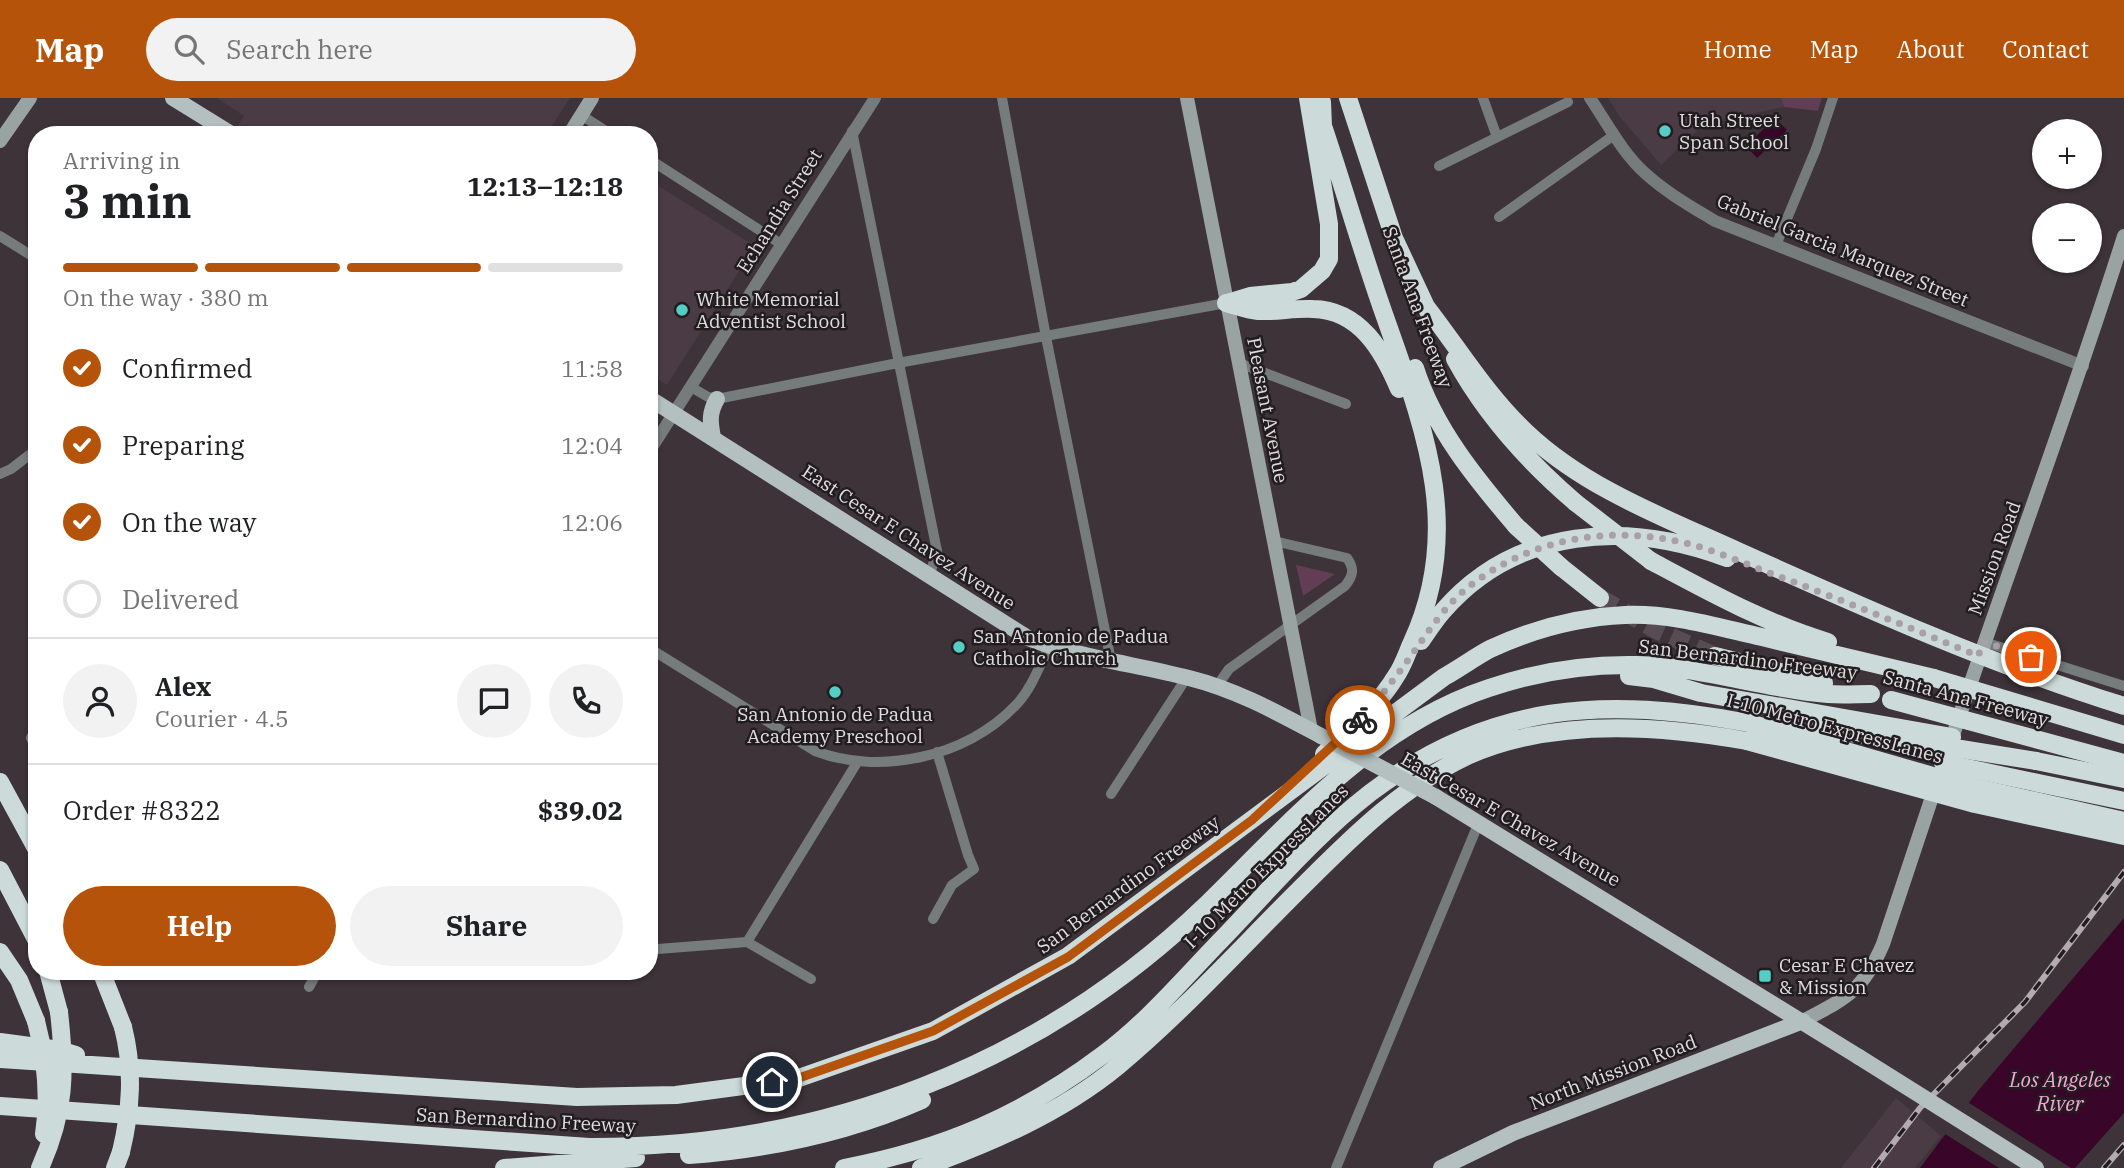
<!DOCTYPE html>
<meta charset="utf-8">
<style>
:root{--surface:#fff;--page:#f2f2f2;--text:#202124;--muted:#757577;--line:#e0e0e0;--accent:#b45309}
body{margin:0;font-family:"IBM Plex Serif",serif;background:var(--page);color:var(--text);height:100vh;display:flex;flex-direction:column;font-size:26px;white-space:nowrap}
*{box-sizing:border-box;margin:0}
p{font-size:23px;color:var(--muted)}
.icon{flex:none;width:38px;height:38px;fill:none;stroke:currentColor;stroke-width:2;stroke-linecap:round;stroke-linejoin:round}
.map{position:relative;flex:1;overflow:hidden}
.details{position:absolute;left:28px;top:28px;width:630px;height:854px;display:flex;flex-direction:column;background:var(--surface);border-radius:28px;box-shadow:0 2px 5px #0004}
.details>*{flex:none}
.tools{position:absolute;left:2032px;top:21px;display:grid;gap:14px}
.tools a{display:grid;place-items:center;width:70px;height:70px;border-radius:50%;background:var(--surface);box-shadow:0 2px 5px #0004;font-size:35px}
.pin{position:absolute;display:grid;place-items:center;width:60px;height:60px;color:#fff;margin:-30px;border:4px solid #fff;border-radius:50%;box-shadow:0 2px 7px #0007}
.courier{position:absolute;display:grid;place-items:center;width:70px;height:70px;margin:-35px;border:5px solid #b45309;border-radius:50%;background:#fff;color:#222;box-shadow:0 2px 9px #0007}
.overview em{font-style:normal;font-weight:700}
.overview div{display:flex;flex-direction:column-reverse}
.overview{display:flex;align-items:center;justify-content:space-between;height:119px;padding:0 35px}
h1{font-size:46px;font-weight:700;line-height:52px}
.bar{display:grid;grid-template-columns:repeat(4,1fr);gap:10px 7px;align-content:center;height:84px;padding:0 35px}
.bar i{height:9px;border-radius:5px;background:var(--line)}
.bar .current{background:var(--accent)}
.bar p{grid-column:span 4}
.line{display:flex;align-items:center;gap:18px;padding:0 35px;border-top:2px solid var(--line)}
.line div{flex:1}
.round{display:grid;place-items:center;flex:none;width:74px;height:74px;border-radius:37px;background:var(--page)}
ol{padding:0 35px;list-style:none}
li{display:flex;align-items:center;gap:21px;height:77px}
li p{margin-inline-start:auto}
li .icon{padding:7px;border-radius:50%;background:var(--accent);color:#fff;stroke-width:4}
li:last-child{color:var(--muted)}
li i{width:38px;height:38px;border:4px solid var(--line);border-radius:50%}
.primary-button{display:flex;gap:14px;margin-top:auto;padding:14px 35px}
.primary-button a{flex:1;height:80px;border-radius:42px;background:var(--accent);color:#fff;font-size:28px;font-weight:700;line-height:80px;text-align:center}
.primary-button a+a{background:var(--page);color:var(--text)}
header{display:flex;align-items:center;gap:42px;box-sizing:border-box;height:98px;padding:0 35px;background:var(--accent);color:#fff}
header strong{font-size:33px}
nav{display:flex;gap:38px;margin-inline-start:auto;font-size:24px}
.search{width:490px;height:63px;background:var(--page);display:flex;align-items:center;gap:18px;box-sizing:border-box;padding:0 24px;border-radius:38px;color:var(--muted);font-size:26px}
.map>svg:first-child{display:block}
.built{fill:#4b3b44}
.green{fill:#623d53}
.water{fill:#39062a}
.pier{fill:#3d3339}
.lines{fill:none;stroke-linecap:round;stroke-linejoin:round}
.motorway-tunnel{stroke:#564c52;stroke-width:18;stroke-dasharray:18 9;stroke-linecap:butt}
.minor{stroke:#767c7b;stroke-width:10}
.tertiary{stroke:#767c7b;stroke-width:12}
.secondary{stroke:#99a3a2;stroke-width:14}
.primary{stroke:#b4c0bf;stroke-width:16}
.motorway{stroke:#ccdbda;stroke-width:18}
.rail-casing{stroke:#b3abb0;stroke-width:6}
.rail{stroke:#211d1f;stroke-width:3.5;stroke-dasharray:10;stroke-linecap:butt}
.primary-bridge{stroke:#b4c0bf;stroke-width:16}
.motorway-bridge{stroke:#ccdbda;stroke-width:18}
.done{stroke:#a8a0a5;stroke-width:7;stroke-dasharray:0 12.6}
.route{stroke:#b45309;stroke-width:9}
.poi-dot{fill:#54cdc7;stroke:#211d1f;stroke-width:2.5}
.labels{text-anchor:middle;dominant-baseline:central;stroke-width:5;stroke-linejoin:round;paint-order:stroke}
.poi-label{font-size:19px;fill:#e2dbdf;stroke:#211d1f;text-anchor:start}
.street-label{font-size:19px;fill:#e2dbdf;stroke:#211d1f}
.water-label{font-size:21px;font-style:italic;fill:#f9a3d8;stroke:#211d1f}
</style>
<header>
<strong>Map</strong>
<div class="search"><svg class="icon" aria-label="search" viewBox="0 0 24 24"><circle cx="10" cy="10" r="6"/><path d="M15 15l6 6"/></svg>Search here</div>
<nav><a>Home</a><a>Map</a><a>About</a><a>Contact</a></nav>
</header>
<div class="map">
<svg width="2124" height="1070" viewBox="0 0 2124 1070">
<rect width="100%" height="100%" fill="#3d3339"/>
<path class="built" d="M217,0H570L546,37H232L244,18Z
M1608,0H1781L1784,9L1704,26L1661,67L1620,19Z
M649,82L755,148L667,287L649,276Z
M1896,1000L1941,1038L1915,1070H1841Z"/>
<path class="green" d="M1781,0H1822L1818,13L1784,9Z
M1296,467L1335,476L1303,498Z"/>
<path class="water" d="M1775,20L1787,32L1757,60L1746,48Z
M2124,820V1015L2075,1070H1920L1977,994Z"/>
<path class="pier" d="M1966,1003L2071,1070H1999L1942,1034Z"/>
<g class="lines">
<path class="motorway-tunnel" d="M1600,500L1658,533L1715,558"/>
<path class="minor" d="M1002,0L1046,239L1111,563
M1483,0L1497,39
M581,17L612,37
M852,33L937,453L930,476
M649,61L781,146
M1439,68L1568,4
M1499,119L1614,37
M0,138L37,161
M1776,147L1816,51L1833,0
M1239,265L1346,306
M691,289L708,299L717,301L898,265L1226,205
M0,376L11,371L37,351
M1984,544L2124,588
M649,550L815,653C879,678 967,659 1015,608C1031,592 1039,569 1049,548
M1217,588L1229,571L1345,488C1353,478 1355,471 1347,460L1274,443
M37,629L31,640L37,651
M1111,696L1187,579
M933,821L952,787L974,771L968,757L937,654
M747,844L858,663
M649,850L658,851L747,844L811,881
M309,889L318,873
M1336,1070L1479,724"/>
<path class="tertiary" d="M1590,0C1607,25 1623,56 1646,76C1667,95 1692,109 1715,123L2083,268
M649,354L875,0"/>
<path class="secondary" d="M1187,0L1311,632
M569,37L592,0
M0,43L30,0
M1949,649C2006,478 2070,309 2124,138
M1803,923C1846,900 1863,893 1883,846L1937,684"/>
<path class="primary" d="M173,0L233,37
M649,300L1028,540C1080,560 1135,566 1189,580C1237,592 1278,615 1321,638
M713,339C710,324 709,315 717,301
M1436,699L1859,959
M1441,1070L1513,1035L1803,923"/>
<path class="motorway" d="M1348,0L1394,140L1429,215
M1322,4L1323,28C1344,90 1362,154 1384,216C1423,327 1465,429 1412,544C1407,555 1403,568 1396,578C1378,608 1349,632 1324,656
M1226,205C1237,208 1248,212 1258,213C1276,214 1295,210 1313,211C1360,212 1383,253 1399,291
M1227,205L1250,198L1292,194L1301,191L1322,173L1329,161V126L1308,0
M1424,206C1457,248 1487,298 1526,334C1586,391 1668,421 1742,455C1867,511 1992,567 2124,608
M1455,261C1485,316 1528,364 1576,405
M1415,270C1434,330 1476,381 1516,428
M1651,463C1709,494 1765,525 1828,544
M1561,469L1600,500
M1421,543C1428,533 1435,522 1443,513C1517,428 1628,423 1727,460
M1715,558L1824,585
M1629,578L1654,581L1701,595L1952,639
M2036,663L2124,681
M1943,665L2124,703
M0,684L37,752
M0,772L37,843
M0,854L19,882L36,923
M48,873L59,914
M101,873L123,929
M0,944L60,952L76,957
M0,961L577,999L676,997L796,981L933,933L1068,858L1444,579C1460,570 1475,559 1490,551C1531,532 1579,519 1625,517C1671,515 1717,529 1762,539C1819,553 1876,566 1934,580
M0,1008L589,1049C822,1050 1039,968 1207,806C1291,724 1373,628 1489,590C1536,574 1587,566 1637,567C1702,569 1765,591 1828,596C1843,597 1857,596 1871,596
M689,1057C770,1051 847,1035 922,1002
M115,1070L121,1054
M504,1070L636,1060
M844,1070C944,1051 1023,1017 1104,956C1148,923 1184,880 1222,841C1270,791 1316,737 1370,695C1490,604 1606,598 1749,625
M921,1070C989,1046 1061,1015 1118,968C1185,912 1245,845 1308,783C1355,736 1404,688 1465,659C1550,620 1658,627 1747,643"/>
<defs>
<path id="rail" d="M1874,1070L1920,1010L2025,904L2124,774
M2104,1070L2124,1047"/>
</defs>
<use href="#rail" class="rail-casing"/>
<use href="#rail" class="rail"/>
<path class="primary-bridge" d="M1321,638L1436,699
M1859,959L2036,1070"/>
<path class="motorway-bridge" d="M1576,405L1651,463
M1516,428L1561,469
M1934,580L2124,637
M1891,602L2124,665
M1749,625L1964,687L2124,723
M1787,628L1886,639L2036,663
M1747,643L1975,706L2124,738
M36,923C46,961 50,997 44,1036
M121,1054C131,1012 134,972 123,929
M40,1070C65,1014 66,974 59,914"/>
</g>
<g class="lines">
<path class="done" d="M1360,622C1373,608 1385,593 1397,577C1422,545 1441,508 1475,484C1539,437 1620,426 1697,448C1729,458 1760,472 1791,483C1854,507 1916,532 1978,558L1984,544L2031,559"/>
<path class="route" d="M772,984L796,981L933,933L1068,859L1252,722L1360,622"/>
</g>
<g class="poi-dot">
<circle cx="1665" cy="33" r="7"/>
<circle cx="682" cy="212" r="7"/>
<circle cx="959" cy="549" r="7"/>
<circle cx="835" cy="594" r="7"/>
<rect x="1758" y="871" width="14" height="14" rx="3.5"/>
</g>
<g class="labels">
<g class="poi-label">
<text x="1679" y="22">Utah Street<tspan x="1679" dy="22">Span School</tspan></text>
<text x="696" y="201">White Memorial<tspan x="696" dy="22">Adventist School</tspan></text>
<text x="973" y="538">San Antonio de Padua<tspan x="973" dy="22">Catholic Church</tspan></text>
<text x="835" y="616" text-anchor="middle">San Antonio de Padua<tspan x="835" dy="22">Academy Preschool</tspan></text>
<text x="1779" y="867">Cesar E Chavez<tspan x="1779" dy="22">&amp; Mission</tspan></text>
</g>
<g class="street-label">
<text transform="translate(779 113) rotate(-58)">Echandia Street</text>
<text transform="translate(1843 152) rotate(22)">Gabriel Garcia Marquez Street</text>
<text transform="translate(1418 209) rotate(70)">Santa Ana Freeway</text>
<text transform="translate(1268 312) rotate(79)">Pleasant Avenue</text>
<text transform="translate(909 439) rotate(33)">East Cesar E Chavez Avenue</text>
<text transform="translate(1994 460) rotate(-70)">Mission Road</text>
<text transform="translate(1748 561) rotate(7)">San Bernardino Freeway</text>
<text transform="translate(1966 600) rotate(15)">Santa Ana Freeway</text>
<text transform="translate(1835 630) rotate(15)">I-10 Metro ExpressLanes</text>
<text transform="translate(1511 721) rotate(30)">East Cesar E Chavez Avenue</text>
<text transform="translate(1266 768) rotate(-45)">I-10 Metro ExpressLanes</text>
<text transform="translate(1128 786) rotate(-36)">San Bernardino Freeway</text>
<text transform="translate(1613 974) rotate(-21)">North Mission Road</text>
<text transform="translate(526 1022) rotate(3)">San Bernardino Freeway</text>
</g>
<g class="water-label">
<text x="2060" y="981">Los Angeles<tspan x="2060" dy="24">River</tspan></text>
</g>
</g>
</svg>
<div class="tools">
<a>+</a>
<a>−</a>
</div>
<div class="pin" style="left:2031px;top:559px;background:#ea580c"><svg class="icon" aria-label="bag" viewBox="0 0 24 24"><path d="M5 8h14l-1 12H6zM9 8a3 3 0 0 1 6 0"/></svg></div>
<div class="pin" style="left:772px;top:984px;background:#1f2937"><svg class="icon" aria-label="home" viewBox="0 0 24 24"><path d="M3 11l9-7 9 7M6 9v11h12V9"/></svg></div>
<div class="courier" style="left:1360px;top:622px"><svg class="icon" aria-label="bike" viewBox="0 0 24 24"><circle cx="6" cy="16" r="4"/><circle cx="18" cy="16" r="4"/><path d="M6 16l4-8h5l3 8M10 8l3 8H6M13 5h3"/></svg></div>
<section class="details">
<div class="overview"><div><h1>3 min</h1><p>Arriving in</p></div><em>12:13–12:18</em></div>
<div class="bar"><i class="current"></i><i class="current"></i><i class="current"></i><i></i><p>On the way · 380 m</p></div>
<ol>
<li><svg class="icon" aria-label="check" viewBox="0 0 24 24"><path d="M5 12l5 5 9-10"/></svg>Confirmed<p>11:58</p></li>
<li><svg class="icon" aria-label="check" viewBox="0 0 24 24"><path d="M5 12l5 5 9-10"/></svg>Preparing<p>12:04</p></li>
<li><svg class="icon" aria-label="check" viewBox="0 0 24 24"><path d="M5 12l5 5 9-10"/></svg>On the way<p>12:06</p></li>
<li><i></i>Delivered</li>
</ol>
<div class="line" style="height:126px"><a class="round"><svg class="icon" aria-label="person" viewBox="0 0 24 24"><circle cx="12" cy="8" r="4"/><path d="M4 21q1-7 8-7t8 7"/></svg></a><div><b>Alex</b><p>Courier · 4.5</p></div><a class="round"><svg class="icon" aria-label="chat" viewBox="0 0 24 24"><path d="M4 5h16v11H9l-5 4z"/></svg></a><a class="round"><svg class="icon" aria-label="phone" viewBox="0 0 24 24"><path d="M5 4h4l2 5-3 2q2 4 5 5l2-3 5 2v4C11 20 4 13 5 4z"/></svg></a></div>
<div class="line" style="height:91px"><div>Order #8322</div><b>$39.02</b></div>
<div class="primary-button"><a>Help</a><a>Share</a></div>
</section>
</div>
